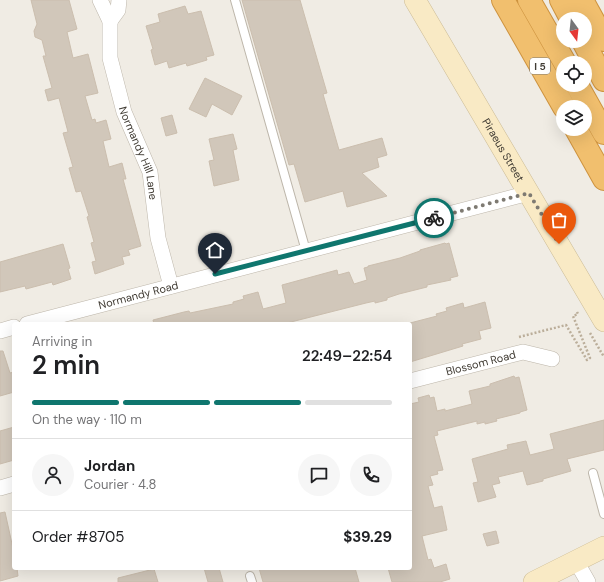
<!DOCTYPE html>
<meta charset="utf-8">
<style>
:root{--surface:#fff;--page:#f6f6f6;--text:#202124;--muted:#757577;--line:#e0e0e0;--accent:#0f766e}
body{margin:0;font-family:"DM Sans",sans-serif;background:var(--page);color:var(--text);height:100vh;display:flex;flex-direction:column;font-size:15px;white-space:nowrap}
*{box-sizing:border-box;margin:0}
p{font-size:13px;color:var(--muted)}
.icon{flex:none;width:22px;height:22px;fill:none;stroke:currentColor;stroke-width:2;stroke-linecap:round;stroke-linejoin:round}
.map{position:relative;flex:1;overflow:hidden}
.sheet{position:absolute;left:12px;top:322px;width:400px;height:248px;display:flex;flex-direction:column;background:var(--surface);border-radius:4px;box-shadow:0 4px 16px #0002}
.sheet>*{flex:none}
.needle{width:26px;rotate:165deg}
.tools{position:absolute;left:556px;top:12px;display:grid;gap:8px}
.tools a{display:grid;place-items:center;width:36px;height:36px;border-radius:50%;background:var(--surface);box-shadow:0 4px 16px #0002;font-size:20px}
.pin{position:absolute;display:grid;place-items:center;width:34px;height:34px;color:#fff;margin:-41px -17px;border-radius:50% 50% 50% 0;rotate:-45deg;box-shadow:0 0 4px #0007}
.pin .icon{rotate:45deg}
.courier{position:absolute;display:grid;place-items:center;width:40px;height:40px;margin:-20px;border:3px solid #0f766e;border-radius:50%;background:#fff;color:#222;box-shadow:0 1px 5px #0007}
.overview em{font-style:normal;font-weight:600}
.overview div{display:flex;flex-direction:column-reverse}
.overview{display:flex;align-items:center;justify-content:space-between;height:68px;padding:0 20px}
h1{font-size:26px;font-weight:600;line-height:30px}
.bar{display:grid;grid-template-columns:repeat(4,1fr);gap:6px 4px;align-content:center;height:48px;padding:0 20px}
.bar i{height:5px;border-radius:3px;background:var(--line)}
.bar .selected{background:var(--accent)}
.bar p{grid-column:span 4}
.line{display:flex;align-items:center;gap:10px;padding:0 20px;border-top:1px solid var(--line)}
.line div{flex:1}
.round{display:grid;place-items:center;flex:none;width:42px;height:42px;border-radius:21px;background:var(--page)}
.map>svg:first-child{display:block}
.building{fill:#d1c7ba;stroke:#cbbeae}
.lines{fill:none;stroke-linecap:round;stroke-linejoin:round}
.lane-casing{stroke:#bdb6aa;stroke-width:10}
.street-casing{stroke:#bdb6aa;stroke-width:16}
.secondary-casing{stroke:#ccbc96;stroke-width:22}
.highway-casing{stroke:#ce933f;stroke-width:24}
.path{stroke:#bbae9a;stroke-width:2.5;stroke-dasharray:2 2;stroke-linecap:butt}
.lane{stroke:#fff;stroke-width:8}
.street{stroke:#fff;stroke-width:15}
.secondary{stroke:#f9eac5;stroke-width:21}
.highway{stroke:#f1bf6e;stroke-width:22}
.done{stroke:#7e7a72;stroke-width:4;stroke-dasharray:0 7.2}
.route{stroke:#0f766e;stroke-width:5}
.labels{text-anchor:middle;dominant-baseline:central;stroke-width:3.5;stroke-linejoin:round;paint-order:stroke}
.shield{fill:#fff;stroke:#7a7671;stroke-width:1}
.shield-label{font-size:10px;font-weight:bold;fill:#413c34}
.street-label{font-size:11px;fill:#413c34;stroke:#fff}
</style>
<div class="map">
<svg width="604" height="582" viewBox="0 0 604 582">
<rect width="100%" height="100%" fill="#f0ece4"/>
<path class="building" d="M31,0H69L77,29L67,32L73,58L88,54L98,93L85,96L92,120L95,119L96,123L106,120L111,139L103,141L109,167L122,163L126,179H123L141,246L128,250L130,255L122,257L124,264L95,274L92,262L96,261L91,243L94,242L87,217L89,216L81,191L76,192L69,168L73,167L63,133L68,132L59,98L48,101L45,90L52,88L43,56H46L42,40L35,37L34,31L37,24Z
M242,0H300L327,93L323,94L339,150L382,138L387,155L377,158L379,167L362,173L387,196L347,207L343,191L305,202L294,164L289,165Z
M185,6L188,14L201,11L214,55L206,57L207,60L187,66L186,63L169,68L167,61L155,65L151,50L153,49L146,26L160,22L158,14Z
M205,78L242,96L232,115L212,104L206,117L189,109Z
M172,115L177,133L166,136L161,118Z
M233,134L237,149L233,150L239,180L214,186L209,161L214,160L209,139Z
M445,243L446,244L449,243L458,276L450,278L451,280L427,285V287L399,294L387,298V300L375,303V301L366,303L283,324H154L153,320L184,312L189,311L190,313L233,304V302L244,299L243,296L258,292L263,309L286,303L282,285L337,270L338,275L349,272L354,284L367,280L364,268L368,267V266L400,258L420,251V250Z
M63,244L70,268L68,269L71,279L53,285L52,282L26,289L25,286L0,292V262Z
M485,302L491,328L479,331L481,339L462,344L463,346L410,362V323L437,316L436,314L447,311L446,308L463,303L464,308Z
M0,351H3L10,373L14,372V392L0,396Z
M514,376L515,378L519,377L527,410L520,412V413L496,419L497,421L485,424V422L477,424V421L437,431L438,435L434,436L443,470L437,471L438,474L430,476L433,485L428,486L434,508L442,506L447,530L422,536L428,560L431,559L434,568L446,564L450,579L440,582H392L388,568H410V404L419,402L418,398L429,395L430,398L434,397L437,411L445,409V411L472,404L469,391L490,386V384Z
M604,420V450L567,459L571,471L543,479V481L527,485L523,471L498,477L500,483L492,485L496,497L478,502L473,483L478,482L472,459L508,449L507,445L526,441L530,455L554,449L550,434Z
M14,427V460L0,464V431Z
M5,512L14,553V568H17L18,576L0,581V513Z
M496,531L499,543L487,546L483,534Z
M204,568H219L223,582H208Z
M259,568H355L359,582H263Z
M154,569L158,582H118V578Z"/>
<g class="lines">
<defs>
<path id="lane" d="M235,0L306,251
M593,473L604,514
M250,576L252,582"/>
<g id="street">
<path id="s1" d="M100,0L110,21V58L124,112L150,172L158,238L171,286"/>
<path d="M110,21L118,10L119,0"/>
<path id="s2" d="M27,324L529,193"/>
<path d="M0,331L14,327"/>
<path id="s3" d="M410,381L523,352L552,359"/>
<path d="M0,488L14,484"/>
<path d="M576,561L588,582"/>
</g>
<g id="secondary">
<path id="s4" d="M415,0L604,321"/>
<path d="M534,582L604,547"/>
</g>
<path id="highway" d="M503,0L564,107
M529,0L565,63
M561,0L571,19
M582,0L604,40
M583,41L604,80
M577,85L604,133
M576,129L604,179"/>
</defs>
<use href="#lane" class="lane-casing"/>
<use href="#street" class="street-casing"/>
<use href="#secondary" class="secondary-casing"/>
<use href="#highway" class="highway-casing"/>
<path class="path" d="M590,333L604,357
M519,337L566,325L587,360L590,358L573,316L578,314L577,312"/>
<use href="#lane" class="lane"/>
<use href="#street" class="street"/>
<use href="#secondary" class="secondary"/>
<use href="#highway" class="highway"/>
</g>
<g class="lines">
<path class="done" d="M434,218L529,193L559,244"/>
<path class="route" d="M215,274L434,218"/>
</g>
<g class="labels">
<rect class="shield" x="530" y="58" width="20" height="16" rx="3"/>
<g class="shield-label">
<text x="540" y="66">I 5</text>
</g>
<g class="street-label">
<text stroke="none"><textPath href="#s4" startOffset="174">Piraeus Street</textPath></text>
<text stroke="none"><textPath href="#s1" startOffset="160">Normandy Hill Lane</textPath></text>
<text stroke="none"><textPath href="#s2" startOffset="115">Normandy Road</textPath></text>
<text stroke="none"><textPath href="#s3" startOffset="73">Blossom Road</textPath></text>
</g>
</g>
</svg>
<div class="tools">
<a><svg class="needle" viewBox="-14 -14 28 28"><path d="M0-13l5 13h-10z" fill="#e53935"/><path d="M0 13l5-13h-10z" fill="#757577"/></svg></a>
<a><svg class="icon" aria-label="locate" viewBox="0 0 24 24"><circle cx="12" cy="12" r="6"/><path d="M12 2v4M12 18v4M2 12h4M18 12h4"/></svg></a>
<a><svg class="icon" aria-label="layers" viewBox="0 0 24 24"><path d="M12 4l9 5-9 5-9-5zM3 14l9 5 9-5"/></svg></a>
</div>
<div class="pin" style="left:559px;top:244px;background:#ea580c"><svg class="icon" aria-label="bag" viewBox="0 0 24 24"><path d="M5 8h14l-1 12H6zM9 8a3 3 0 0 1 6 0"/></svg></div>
<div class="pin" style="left:215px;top:274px;background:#1f2937"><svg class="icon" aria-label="home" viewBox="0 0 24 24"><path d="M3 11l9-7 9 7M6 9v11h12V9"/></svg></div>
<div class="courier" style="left:434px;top:218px"><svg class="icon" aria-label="bike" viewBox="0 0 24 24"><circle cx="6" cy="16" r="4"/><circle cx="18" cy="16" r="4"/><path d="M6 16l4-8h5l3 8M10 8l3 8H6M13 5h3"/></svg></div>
<section class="sheet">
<div class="overview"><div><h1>2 min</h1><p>Arriving in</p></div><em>22:49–22:54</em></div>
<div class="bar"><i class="selected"></i><i class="selected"></i><i class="selected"></i><i></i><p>On the way · 110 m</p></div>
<div class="line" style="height:72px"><a class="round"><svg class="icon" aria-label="person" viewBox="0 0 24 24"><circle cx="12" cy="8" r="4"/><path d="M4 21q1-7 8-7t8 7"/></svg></a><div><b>Jordan</b><p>Courier · 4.8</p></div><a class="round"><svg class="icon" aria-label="chat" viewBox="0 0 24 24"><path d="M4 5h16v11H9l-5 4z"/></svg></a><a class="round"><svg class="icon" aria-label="phone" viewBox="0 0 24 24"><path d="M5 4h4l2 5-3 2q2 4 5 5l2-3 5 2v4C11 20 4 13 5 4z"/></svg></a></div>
<div class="line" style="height:52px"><div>Order #8705</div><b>$39.29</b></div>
</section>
</div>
